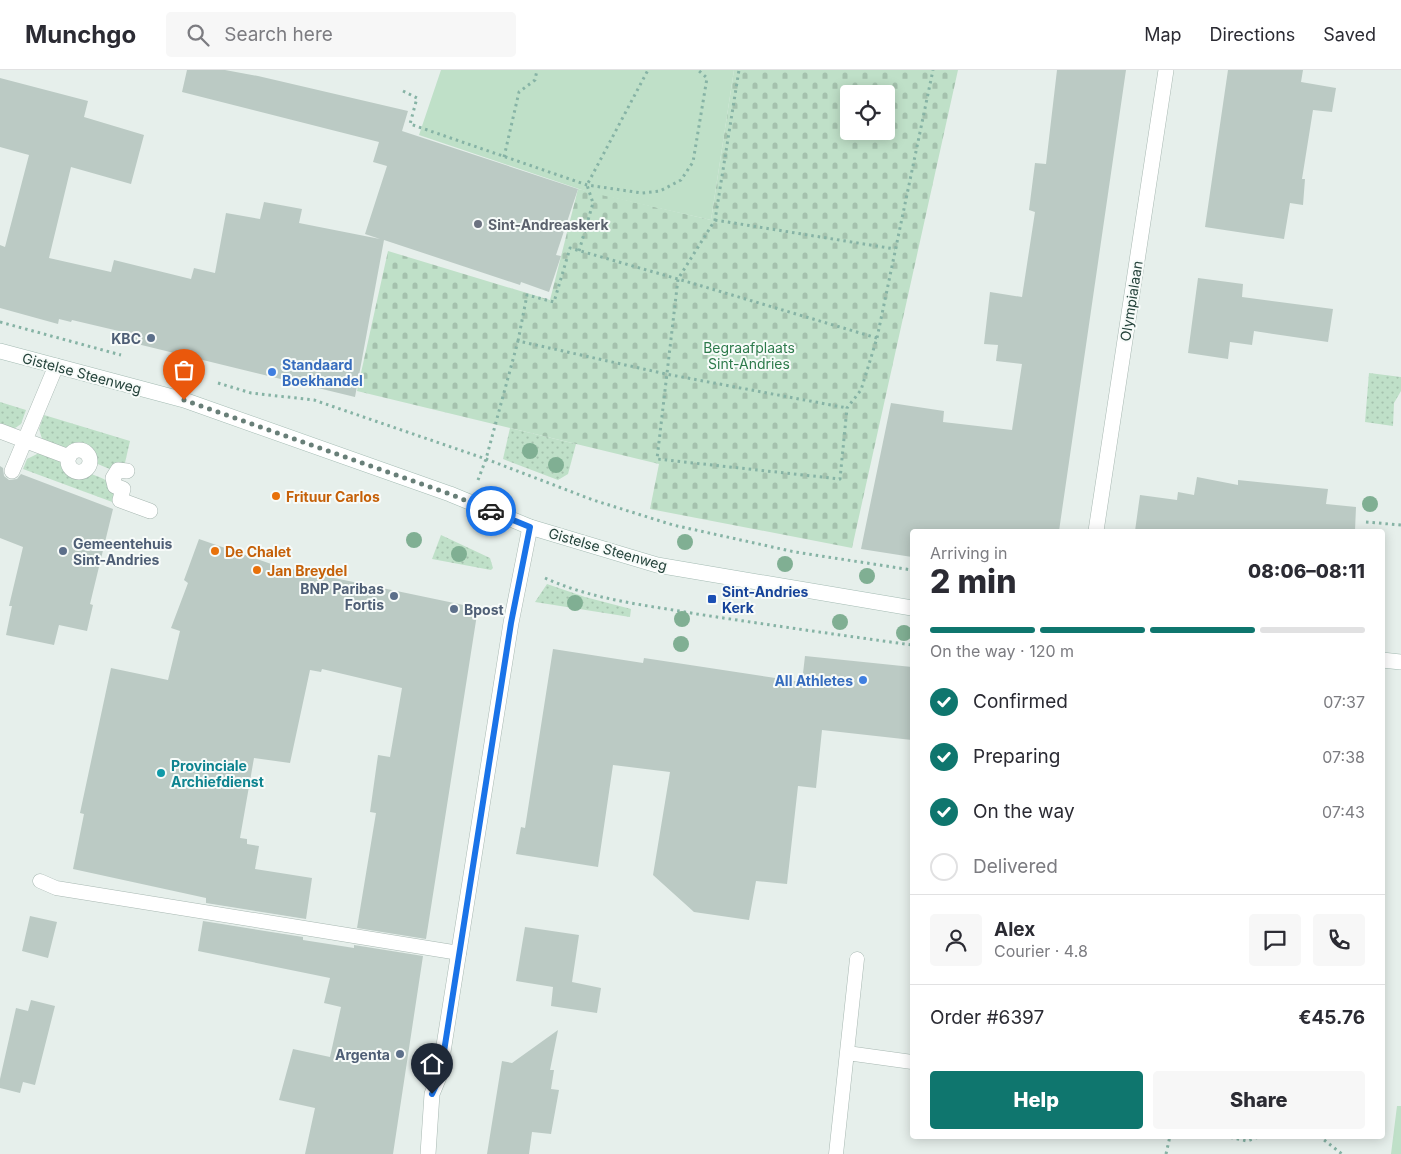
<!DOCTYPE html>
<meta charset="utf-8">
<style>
:root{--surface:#fff;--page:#f7f7f7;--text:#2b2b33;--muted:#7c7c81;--line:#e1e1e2;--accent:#0f766e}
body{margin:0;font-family:Inter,sans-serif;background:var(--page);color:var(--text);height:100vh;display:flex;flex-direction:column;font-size:19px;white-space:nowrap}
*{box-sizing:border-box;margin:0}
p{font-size:16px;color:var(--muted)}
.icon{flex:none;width:28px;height:28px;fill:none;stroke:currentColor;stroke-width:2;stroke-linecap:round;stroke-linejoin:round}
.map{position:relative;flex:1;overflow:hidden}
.side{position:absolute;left:910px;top:459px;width:475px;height:610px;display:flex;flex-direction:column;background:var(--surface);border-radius:5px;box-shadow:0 2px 12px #0003}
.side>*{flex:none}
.controls{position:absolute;left:840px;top:15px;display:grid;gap:10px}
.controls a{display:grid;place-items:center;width:55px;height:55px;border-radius:5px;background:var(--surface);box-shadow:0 2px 12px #0003;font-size:25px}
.pin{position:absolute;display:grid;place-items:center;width:42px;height:42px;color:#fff;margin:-51px -21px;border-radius:50% 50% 50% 0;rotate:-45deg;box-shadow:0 0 5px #0007}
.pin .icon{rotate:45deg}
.courier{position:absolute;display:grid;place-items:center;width:50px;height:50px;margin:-25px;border:4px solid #1a73e8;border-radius:50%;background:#fff;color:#222;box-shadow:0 1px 6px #0007}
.head em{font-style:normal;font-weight:800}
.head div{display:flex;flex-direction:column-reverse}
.head{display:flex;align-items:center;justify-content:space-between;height:85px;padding:0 20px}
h1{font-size:32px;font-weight:800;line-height:38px}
.bar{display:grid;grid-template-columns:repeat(4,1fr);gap:8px 5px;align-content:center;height:60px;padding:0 20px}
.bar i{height:6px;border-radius:4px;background:var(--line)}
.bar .active{background:var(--accent)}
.bar p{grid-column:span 4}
.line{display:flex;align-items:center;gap:12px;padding:0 20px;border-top:1px solid var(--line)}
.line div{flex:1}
.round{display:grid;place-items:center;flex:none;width:52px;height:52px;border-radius:5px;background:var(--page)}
ol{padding:0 20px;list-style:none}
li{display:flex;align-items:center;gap:15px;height:55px}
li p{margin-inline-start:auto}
li .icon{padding:5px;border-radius:50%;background:var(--accent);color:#fff;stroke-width:4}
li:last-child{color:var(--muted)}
li i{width:28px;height:28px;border:2px solid var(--line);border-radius:50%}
.button{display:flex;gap:10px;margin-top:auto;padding:10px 20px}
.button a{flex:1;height:58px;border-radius:5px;background:var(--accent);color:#fff;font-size:20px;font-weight:800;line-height:58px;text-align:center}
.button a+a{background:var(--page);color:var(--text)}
header{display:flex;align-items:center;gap:30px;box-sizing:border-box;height:70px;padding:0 25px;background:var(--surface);border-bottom:1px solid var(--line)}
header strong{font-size:24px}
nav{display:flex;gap:28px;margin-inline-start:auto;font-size:18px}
.search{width:350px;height:45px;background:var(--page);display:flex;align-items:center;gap:12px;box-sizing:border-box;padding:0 18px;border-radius:5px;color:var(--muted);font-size:19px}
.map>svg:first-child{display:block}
.grass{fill:url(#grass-dots)}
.cemetery{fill:url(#cemetery-stones);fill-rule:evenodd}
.garden{fill:#bfe0c8}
.building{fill:#bbcac4}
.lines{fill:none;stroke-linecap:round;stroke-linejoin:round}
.service-casing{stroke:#a8b8b2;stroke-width:15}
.pedestrian-casing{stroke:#a8b8b2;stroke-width:16}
.minor-casing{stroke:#a8b8b2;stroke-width:16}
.secondary-casing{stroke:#a4bbb3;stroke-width:16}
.path{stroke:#86b3a5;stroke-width:3;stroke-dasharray:2.5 4;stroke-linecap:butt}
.service{stroke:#fff;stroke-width:14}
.pedestrian{stroke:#fff;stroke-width:15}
.minor{stroke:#fff;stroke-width:15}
.secondary{stroke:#fff;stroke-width:15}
.tree{fill:#80af93}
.done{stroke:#687f78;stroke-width:5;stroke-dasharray:0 9}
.route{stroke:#1a73e8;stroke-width:6}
.worship-dot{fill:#6b7280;stroke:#f7fbf9;stroke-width:2}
.service-dot{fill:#5c6f8a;stroke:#f7fbf9;stroke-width:2}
.shop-dot{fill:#3f7fe0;stroke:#f7fbf9;stroke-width:2}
.food-dot{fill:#e8710a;stroke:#f7fbf9;stroke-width:2}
.transit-dot{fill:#1a4fb4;stroke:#f7fbf9;stroke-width:2}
.culture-dot{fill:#0f9aa8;stroke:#f7fbf9;stroke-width:2}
.labels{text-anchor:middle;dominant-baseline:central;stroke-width:4;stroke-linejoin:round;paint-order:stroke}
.worship-label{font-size:14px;font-weight:bold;fill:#5b616d;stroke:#f7fbf9;text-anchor:start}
.street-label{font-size:14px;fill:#24423a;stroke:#f7fbf9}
.service-label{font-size:14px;font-weight:bold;fill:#4e5e75;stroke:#f7fbf9;text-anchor:end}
.park-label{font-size:14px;fill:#2d7a4b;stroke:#f7fbf9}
.shop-label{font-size:14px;font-weight:bold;fill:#366cbe;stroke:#f7fbf9;text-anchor:start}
.food-label{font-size:14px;font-weight:bold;fill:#c56008;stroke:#f7fbf9;text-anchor:start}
.transit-label{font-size:14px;font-weight:bold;fill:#164399;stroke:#f7fbf9;text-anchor:start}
.culture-label{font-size:14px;font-weight:bold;fill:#0d838f;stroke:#f7fbf9;text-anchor:start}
</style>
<header>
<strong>Munchgo</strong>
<div class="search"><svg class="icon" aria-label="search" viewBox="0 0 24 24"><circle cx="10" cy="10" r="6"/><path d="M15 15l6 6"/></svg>Search here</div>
<nav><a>Map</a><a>Directions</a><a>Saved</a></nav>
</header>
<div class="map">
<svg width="1401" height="1084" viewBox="0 0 1401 1084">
<defs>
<pattern id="grass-dots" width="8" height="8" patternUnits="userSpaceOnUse" patternTransform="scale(1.25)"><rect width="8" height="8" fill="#bfe0c8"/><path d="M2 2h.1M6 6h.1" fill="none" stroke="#a4c1ad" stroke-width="1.8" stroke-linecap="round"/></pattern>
<pattern id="cemetery-stones" width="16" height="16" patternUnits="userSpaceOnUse" patternTransform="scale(1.25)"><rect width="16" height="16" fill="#bfe0c8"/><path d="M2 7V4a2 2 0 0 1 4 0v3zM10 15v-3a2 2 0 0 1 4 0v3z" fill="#a4c1ad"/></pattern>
</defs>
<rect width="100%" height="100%" fill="#e6efeb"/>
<path class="grass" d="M1369,303L1401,307V321L1394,333L1393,356L1365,352Z
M0,332L26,340L21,354L12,360L0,355Z
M44,345L130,371L124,397L112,400L93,392L89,381L81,377L68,382L43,372L39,359Z
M510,358L576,374L568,404L558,410L503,389Z
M39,383L64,393C66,406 78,411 89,403C109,411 114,411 115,433L23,399L27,389Z
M441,465L490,488L493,498L491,500L432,489Z
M547,514L585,527L631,539L630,547L535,532Z"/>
<path class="cemetery" d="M734,0H958L852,478L650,439L659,394L357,321L388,181L550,230L578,119L711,150ZM849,24H886V61H849Z"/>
<path class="garden" d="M441,0H734L711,150L588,122L419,65Z
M1397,1036H1401V1084H1391Z"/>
<path class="building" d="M187,0H225L258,6L408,41L402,61L578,119L556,185L561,186L549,222L521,212L520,215L384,170L355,327L121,270L123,262L72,250L71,252L59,249L58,254L0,238V175L5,177L29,85L0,77V8L88,31L84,47L144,65L131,114L71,97L49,188L111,202L114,190L191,209L194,198L215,203L226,143L260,149L264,132L302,139L299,153L380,169L365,164L387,96L373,92L379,72L182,22Z
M1057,0H1126L1059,461H912V487L861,479L891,333L944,341L943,352L1012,360L1022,294L996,291L998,275L984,274L990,222L1022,227L1035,142L1029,140L1035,93L1046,94Z
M1228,0H1303L1301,12L1336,18L1332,42L1313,40L1302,109H1305L1303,135L1290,133L1284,169L1205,157Z
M1198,208L1243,214L1242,227L1333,239L1328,272L1254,261L1252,275L1230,272L1228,289L1188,283Z
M0,396L3,398L4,406L9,410L17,409L21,404L113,439L90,534L93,535L87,561L59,555L54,575L6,565L12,536H9L23,477L0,468Z
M1197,407L1238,415V410L1328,419L1326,434L1356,437L1355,461H1135L1140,425L1177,430L1178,422L1194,425Z
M199,469L277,496L478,538L426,869L357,858L376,743L370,742L378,685L390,687L402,618L322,599L321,602L310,600L290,693L254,688L240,768L247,769V774L259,776L255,799L312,808L306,849L206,833V828L73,799L84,744L80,743L111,598L168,610L180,561L171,558L188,513L184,510Z
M553,579L643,593L644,588L802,612L805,586L912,597V670L822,660L816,718L798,716L787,814L756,811L749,850L694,842L653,805L670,702L613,695L598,797L516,784L521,757L525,758Z
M30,846L57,852L48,888L22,881Z
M203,851L303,867V870L354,878V875L423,886L393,1084H305L315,1038L279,1030L293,979L330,987L341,937L324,933L330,908L198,881Z
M525,857L579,865L572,912L601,918L597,943L551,936L553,917L516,911Z
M31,930L55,936L35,1015L23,1012L20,1023L0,1018V1009L16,938L28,941Z
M558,960L550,1000H554L551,1019L559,1020L551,1064L532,1062L529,1084H487L502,991L512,993Z"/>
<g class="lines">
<defs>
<path id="service" d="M40,811L56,818L459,883
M847,983L912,992
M836,1084L857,889"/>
<path id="pedestrian" d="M0,361L69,387
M68 391a11 11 0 1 1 22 0a11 11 0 1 1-22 0Z
M12,401L56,296
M127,401L118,400L113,408L115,416L123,419L120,430L150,441"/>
<path id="minor" d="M1096,461L1166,0
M428,1084L432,1024L439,1007L511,553L530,457"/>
<path id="secondary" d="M0,281L184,330L450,424L530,457L657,495L912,538
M1382,590L1401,592"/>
</defs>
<use href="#service" class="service-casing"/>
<use href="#pedestrian" class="pedestrian-casing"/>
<use href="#minor" class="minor-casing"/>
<use href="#secondary" class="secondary-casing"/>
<path class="path" d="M403,21L417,28L410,54L587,115L642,123L660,121L681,110L693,92L707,8L698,0
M504,87L519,22L535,10L537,0
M715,150L895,179
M579,181L593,133L587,115L648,0
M0,252L121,285
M877,268L678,209L657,389L840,409L847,338L861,320L877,268L933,0
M518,271L527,225L554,232L570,178L678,209L715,150L739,0
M218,313L251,323L314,330L486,389L593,430L673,455L795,482L912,500
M478,410L486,389L518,271L666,304L847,338
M1366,452L1401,455
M545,508C593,530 646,535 697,544C769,555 840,565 912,575
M1224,1066L1247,1071L1262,1066
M1319,1066L1342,1084
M1166,1084L1170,1066"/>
<use href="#service" class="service"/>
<use href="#pedestrian" class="pedestrian"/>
<use href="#minor" class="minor"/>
<use href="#secondary" class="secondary"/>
</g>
<g class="tree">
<circle cx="530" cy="381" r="8"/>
<circle cx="556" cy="395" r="8"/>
<circle cx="1370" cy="434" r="8"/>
<circle cx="414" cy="470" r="8"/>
<circle cx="685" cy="472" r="8"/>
<circle cx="459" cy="484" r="8"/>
<circle cx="785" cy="494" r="8"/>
<circle cx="867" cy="506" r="8"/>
<circle cx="575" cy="533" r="8"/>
<circle cx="682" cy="549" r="8"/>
<circle cx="840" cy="552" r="8"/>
<circle cx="904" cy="563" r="8"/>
<circle cx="681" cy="574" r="8"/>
</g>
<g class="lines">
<path class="done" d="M184,330L450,424L491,441"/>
<path class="route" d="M432,1024L440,1007L511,553L530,457L491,441"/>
</g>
<circle class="worship-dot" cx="478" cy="154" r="5"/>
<g class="service-dot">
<circle cx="151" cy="268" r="5"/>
<circle cx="63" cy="481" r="5"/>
<circle cx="394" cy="526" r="5"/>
<circle cx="454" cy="539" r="5"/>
<circle cx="400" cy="984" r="5"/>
</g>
<g class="shop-dot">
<circle cx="272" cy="302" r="5"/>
<circle cx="863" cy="610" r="5"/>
</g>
<g class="food-dot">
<circle cx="276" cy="426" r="5"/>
<circle cx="215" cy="481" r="5"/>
<circle cx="257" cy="500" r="5"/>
</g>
<rect class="transit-dot" x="707" y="524" width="10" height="10" rx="2.5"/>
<circle class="culture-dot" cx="161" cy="703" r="5"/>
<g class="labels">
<g class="worship-label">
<text x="488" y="154">Sint-Andreaskerk</text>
</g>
<g class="street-label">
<text transform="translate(1131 231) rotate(-81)">Olympialaan</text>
<text transform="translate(82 303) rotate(15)">Gistelse Steenweg</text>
<text transform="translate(608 479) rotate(16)">Gistelse Steenweg</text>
</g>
<g class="service-label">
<text x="141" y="268">KBC</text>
<text x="73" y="473" text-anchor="start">Gemeentehuis<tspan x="73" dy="16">Sint-Andries</tspan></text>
<text x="384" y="518">BNP Paribas<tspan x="384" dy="16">Fortis</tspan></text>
<text x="464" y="539" text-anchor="start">Bpost</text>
<text x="390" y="984">Argenta</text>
</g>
<g class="park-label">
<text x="749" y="277">Begraafplaats<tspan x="749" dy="16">Sint-Andries</tspan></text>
</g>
<g class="shop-label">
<text x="282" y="294">Standaard<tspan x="282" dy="16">Boekhandel</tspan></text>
<text x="853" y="610" text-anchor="end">All Athletes</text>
</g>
<g class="food-label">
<text x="286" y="426">Frituur Carlos</text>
<text x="225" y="481">De Chalet</text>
<text x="267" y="500">Jan Breydel</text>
</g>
<g class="transit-label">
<text x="722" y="521">Sint-Andries<tspan x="722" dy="16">Kerk</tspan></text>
</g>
<g class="culture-label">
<text x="171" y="695">Provinciale<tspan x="171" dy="16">Archiefdienst</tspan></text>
</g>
</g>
</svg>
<div class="controls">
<a><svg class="icon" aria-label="locate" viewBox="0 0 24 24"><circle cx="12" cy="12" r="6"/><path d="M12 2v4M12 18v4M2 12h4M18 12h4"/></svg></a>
</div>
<div class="pin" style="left:184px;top:330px;background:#ea580c"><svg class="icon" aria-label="bag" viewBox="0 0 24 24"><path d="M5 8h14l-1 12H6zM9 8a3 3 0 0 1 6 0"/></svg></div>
<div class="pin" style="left:432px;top:1024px;background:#1f2937"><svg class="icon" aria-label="home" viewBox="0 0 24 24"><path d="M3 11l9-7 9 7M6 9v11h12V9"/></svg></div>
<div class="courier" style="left:491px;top:441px"><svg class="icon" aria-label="car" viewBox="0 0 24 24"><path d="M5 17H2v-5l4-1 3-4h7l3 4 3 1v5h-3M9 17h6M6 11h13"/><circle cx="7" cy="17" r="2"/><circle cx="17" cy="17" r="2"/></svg></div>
<section class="side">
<div class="head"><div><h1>2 min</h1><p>Arriving in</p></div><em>08:06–08:11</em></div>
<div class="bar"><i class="active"></i><i class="active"></i><i class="active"></i><i></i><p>On the way · 120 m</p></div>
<ol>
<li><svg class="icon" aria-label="check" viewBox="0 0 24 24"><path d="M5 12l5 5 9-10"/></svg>Confirmed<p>07:37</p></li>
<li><svg class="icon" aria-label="check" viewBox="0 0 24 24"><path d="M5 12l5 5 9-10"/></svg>Preparing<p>07:38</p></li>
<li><svg class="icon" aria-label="check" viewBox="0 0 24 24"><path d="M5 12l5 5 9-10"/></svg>On the way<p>07:43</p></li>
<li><i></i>Delivered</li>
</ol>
<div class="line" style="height:90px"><a class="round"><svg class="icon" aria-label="person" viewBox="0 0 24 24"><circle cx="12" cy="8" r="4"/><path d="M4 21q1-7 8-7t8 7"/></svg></a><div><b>Alex</b><p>Courier · 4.8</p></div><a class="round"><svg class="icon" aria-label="chat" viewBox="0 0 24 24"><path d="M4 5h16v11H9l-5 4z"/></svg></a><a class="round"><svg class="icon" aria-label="phone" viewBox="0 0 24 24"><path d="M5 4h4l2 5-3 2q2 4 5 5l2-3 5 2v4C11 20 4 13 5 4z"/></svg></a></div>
<div class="line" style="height:65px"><div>Order #6397</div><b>€45.76</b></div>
<div class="button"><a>Help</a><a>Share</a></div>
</section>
</div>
